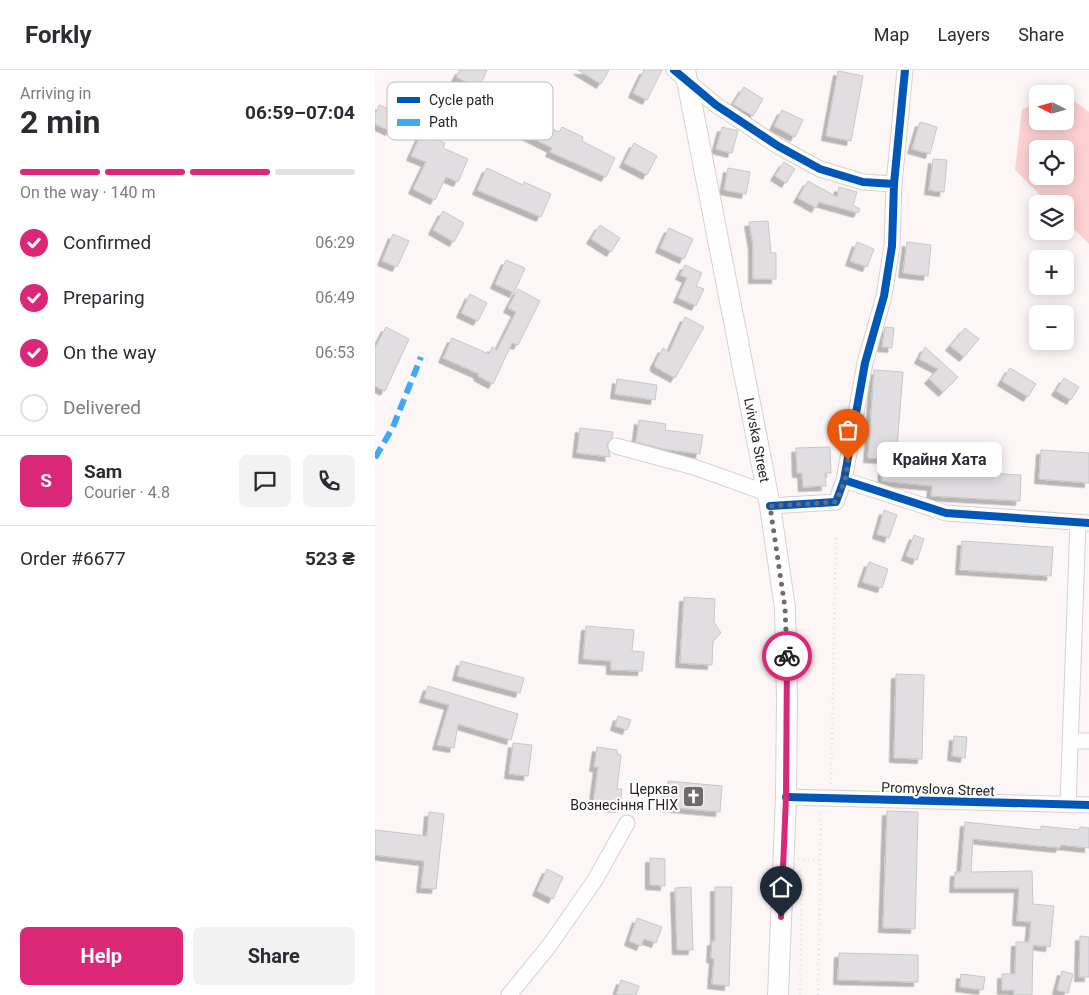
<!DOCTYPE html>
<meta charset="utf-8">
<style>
:root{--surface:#fff;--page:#f2f2f3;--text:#2b2b33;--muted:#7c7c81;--line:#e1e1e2;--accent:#db2777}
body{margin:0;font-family:Roboto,sans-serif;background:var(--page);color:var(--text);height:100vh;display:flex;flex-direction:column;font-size:19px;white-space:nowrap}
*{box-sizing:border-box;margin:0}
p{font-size:16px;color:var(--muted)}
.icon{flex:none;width:28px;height:28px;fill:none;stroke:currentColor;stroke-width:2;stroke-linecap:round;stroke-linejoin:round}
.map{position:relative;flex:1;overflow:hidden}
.panel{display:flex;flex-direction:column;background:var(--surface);width:375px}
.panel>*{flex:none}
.needle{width:32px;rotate:276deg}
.tools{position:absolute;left:654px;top:15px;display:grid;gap:10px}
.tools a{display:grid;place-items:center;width:45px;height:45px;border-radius:8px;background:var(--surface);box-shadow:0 2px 12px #0003;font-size:25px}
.pin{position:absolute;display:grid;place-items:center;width:42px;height:42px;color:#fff;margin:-51px -21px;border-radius:50% 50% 50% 0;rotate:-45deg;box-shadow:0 0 5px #0007}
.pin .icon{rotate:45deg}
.courier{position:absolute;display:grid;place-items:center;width:50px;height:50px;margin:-25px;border:4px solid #db2777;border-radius:50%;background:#fff;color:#222;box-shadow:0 1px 6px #0007}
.bubble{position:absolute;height:35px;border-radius:8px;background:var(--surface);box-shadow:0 2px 12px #0003;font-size:16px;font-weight:700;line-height:35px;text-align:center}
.summary em{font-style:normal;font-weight:700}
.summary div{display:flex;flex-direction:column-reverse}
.summary{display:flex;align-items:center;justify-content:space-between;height:85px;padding:0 20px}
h1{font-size:32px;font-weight:700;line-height:38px}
.bar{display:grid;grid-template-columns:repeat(4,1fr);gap:8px 5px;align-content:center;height:60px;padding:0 20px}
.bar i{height:6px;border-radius:4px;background:var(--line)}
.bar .on{background:var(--accent)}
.bar p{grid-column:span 4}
.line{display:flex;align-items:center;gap:12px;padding:0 20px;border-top:1px solid var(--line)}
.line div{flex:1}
.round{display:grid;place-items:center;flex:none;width:52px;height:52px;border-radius:8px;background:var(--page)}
ol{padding:0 20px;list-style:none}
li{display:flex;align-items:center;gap:15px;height:55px}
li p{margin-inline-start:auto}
li .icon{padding:5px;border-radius:50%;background:var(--accent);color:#fff;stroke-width:4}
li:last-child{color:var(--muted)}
li i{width:28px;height:28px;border:2px solid var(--line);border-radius:50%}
.cta{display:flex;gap:10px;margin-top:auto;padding:10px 20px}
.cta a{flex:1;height:58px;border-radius:8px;background:var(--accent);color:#fff;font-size:20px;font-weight:700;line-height:58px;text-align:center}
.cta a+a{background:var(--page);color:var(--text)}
header{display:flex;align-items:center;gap:30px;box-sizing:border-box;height:70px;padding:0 25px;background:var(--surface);border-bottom:1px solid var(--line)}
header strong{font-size:24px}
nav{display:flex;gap:28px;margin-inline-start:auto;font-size:18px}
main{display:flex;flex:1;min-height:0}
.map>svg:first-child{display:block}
.green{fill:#fdd1d2;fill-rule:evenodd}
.building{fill:#e0dee0;stroke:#c7c7c9;filter:url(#shadow)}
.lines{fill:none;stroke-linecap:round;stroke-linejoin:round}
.minor-casing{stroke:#d7d1d1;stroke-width:17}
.major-casing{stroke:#d7d1d1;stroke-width:22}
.path{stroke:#e2e1e1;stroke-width:2.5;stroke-dasharray:1 4;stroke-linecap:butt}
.minor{stroke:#fffefe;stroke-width:15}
.major{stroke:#fffefe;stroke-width:20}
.quiet{stroke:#3fa9f5;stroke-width:6;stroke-dasharray:12 6;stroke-linecap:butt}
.cycleway-casing{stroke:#fff;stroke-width:11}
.cycleway{stroke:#0057b8;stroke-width:8}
.done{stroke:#706a6a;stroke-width:5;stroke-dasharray:0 9}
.route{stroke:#db2777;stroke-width:6}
.labels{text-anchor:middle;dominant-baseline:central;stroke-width:4.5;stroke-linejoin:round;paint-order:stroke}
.street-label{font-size:14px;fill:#251f1f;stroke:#fff}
.poi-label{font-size:14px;fill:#251f1f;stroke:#fff;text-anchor:end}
.key{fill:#fff;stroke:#bebcbc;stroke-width:1}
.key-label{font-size:14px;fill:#251f1f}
</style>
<header>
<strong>Forkly</strong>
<nav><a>Map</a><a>Layers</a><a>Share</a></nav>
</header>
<main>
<section class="panel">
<div class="summary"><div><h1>2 min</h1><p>Arriving in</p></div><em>06:59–07:04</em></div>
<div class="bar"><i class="on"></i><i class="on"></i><i class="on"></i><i></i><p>On the way · 140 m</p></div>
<ol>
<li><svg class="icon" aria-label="check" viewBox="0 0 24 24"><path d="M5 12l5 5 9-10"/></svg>Confirmed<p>06:29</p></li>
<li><svg class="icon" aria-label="check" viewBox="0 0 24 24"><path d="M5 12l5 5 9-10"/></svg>Preparing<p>06:49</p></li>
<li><svg class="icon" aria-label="check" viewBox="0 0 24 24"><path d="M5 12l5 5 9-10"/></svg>On the way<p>06:53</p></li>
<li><i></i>Delivered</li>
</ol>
<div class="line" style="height:90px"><b class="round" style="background:var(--accent);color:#fff">S</b><div><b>Sam</b><p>Courier · 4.8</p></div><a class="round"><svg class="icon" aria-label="chat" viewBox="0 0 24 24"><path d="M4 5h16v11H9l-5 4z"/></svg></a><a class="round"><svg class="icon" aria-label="phone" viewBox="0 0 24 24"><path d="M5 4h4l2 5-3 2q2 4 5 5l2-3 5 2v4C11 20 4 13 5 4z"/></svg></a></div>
<div class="line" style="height:65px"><div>Order #6677</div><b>523 ₴</b></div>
<div class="cta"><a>Help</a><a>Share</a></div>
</section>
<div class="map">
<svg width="714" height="925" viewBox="0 0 714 925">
<defs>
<filter id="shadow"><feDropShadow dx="-4.5" dy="4.5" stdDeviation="0" flood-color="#0004"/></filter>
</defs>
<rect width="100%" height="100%" fill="#fcf6f6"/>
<path class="green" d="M690,24L714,42V174L690,150V134H674L640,100L647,39L662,34V51H690ZM662,79H690V106H662Z"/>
<path class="building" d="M85,0H112L104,18L81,7Z
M203,0H234L226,14Z
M269,0H287L272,30L258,23Z
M463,1L488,6L476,71L451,66Z
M369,17L388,29L378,46L358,34Z
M115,20L130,26L126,34L136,40L184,62L187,57L208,67L207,71L240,88L231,107L175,82L177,78L105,42Z
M4,35L23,43L15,61L0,54V45Z
M407,40L428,50L420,67L399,56Z
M545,52L562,57L555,84L537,79Z
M347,57L363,61L357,83L341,79Z
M47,62L70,73L68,78L93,89L83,112L71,107L60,130L38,119L51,92L36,86Z
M259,73L282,86L272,105L249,93Z
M558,89L572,90L569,122L554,120Z
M409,92L420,99L411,113L400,106Z
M112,98L148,115L149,112L176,124L166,147L102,120Z
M353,98L375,102L371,124L349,120Z
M433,111L462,127L464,117L482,122L478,135L485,139L483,143L444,132L441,138L423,128Z
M68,141L89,153L79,172L58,160Z
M393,151L396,183H401V209H378V175L374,152Z
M225,155L245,168L236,182L216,169Z
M294,158L318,169L309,189L285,178Z
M18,164L34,171L22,197L7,191Z
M482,172L499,179L492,197L475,191Z
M532,172L556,175L553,206L528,203Z
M131,190L150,198L139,223L120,214Z
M310,195L327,203L321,216L329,219L321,236L303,228L312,208L305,205Z
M143,219L165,231L143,275L137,273L118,314L103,306L104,304L68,288L77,268L114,284L117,277L122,280L141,242L133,238Z
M95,224L112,233L103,251L86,243Z
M310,247L329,257L300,308L280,297V293L288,278L294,282Z
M11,257L34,269L10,321L0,316V278Z
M510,257L519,258L517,278L507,277Z
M590,258L604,269L589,287L575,276Z
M550,277L583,307L568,322L554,309L563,299L544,289Z
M635,298L661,314L653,327L627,311Z
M499,300L528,302L521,390L546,392L545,399L646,405L645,431L556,426L557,416L507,411L509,389L493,388Z
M689,308L704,317L696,330L681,321Z
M242,309L282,315L280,330L240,324Z
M264,350L291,354L290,360L328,365L325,384L288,379L261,372Z
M205,358L238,362L237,368L232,374L235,387L202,383Z
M455,377L456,403H450L451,416L428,417L427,403H422L421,378Z
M666,380L714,383V413L664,409Z
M509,440L522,445L514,468L502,464Z
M539,465L549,469L542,490L531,486Z
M587,471L678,477L676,506L585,500Z
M494,492L513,499L507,518L487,512Z
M309,527L340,529L339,552L346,563L338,571L337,595L305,593Z
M211,556L259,560L257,581L269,582L267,601L236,600V591L208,589Z
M86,591L149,608L145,623L82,606Z
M521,604L549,605L547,689L519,688Z
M53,616L143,644L136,670L83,654L79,678L62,675L74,635L49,628Z
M243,646L256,650L252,660L240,656Z
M579,666L592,667L590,688L577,686Z
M138,673L157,675L153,706L134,704Z
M222,677L242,680V684L246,685L242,719H247L245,738L218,735L223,697H219Z
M293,711L347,716L345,742L291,737Z
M512,741L543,742L540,859L508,858Z
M54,742L69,744L61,819L46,818L49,791L0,785V760L52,766Z
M590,752L666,760V756L704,760L705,757L714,758V778L686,775L685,778L598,769L596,802L657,801L658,834L679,836L675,877L658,875L657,925H639V920H627V904H640L641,872H654L656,852L642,851L644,818H579L580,802H586Z
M275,788L290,789V816L275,815Z
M172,799L188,807L178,829L162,821Z
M316,817L318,880H302L300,818Z
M340,817H357L354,916L337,914L339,889L336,888L337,871H340Z
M262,848L287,857L281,873L269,869L266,876L254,871Z
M705,866L714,867V907H704Z
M464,883L543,885V912L463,910Z
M687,901L698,904L693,923L682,920Z
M586,904L610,907L608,920L585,917Z
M246,910L264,916L261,925H241Z"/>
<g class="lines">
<defs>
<path id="minor" d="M299,0L341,35L403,76L445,99L488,112L519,114
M241,376L319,397L392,423
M469,410L571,443L714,453
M395,436L461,432L469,410L490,293L509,226L517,176L519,114L530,0
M695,671H714
M411,727L714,735
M693,735L703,452
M134,925L174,876L220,810L252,753"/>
<path id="major" d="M310,0L395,436L410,538L412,630L411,727L403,925"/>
</defs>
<use href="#minor" class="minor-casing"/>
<use href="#major" class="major-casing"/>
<path class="path" d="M456,714L461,465
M423,789L445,790
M425,800L427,802L425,925
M443,925L446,742"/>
<use href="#minor" class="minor"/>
<use href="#major" class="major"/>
<path class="quiet" d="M0,388L18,357L46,287"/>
<defs>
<path id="cycleway" d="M299,0L341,35L403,76L445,99L488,112L519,114
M469,410L571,443L714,453
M395,436L461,432L469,410L490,293L509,226L517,176L519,114L530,0
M411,727L714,735"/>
</defs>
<use href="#cycleway" class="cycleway-casing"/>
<use href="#cycleway" class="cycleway"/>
</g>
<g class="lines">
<path class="done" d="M412,586L410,538L395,436L461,432L470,410L473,390"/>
<path class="route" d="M406,847L411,727L412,586"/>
</g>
<defs>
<symbol id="church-square" viewBox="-11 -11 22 22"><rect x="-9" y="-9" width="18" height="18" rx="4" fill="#706a6a" stroke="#fff"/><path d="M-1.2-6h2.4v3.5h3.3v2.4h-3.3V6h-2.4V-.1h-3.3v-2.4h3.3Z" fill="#fff"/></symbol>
</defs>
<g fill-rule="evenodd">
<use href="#church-square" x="306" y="714" width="25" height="25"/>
</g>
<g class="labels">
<g class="street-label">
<text transform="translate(382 370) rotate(79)">Lvivska Street</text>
<text transform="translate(563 719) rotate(2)">Promyslova Street</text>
</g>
<g class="poi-label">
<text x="303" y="719">Церква<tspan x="303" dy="16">Вознесіння ГНІХ</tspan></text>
</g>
</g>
<rect x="12" y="12" width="166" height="58" rx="8" class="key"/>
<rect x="22" y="27" width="23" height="6" fill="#0057b8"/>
<rect x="22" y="49" width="23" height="7" fill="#3fa9f5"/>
<g class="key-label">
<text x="54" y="35">Cycle path</text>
<text x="54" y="57">Path</text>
</g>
</svg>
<div class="tools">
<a><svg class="needle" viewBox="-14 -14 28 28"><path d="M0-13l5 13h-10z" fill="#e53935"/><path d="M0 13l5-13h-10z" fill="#7c7c81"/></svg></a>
<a><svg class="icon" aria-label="locate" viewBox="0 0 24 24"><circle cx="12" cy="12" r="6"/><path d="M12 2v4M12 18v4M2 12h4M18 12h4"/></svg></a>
<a><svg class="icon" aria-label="layers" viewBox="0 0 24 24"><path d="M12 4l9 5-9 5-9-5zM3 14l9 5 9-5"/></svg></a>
<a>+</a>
<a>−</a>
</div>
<div class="pin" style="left:473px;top:390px;background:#ea580c"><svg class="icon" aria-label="bag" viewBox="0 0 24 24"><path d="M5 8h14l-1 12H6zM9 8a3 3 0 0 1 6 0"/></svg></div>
<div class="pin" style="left:406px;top:847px;background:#1f2937"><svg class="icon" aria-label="home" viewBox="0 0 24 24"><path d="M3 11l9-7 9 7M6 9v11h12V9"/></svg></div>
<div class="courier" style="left:412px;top:586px"><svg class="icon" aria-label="bike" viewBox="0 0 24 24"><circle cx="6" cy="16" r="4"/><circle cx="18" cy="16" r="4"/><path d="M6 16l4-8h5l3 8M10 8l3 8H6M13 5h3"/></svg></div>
<div class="bubble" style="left:502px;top:372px;width:125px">Крайня Хата</div>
</div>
</main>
